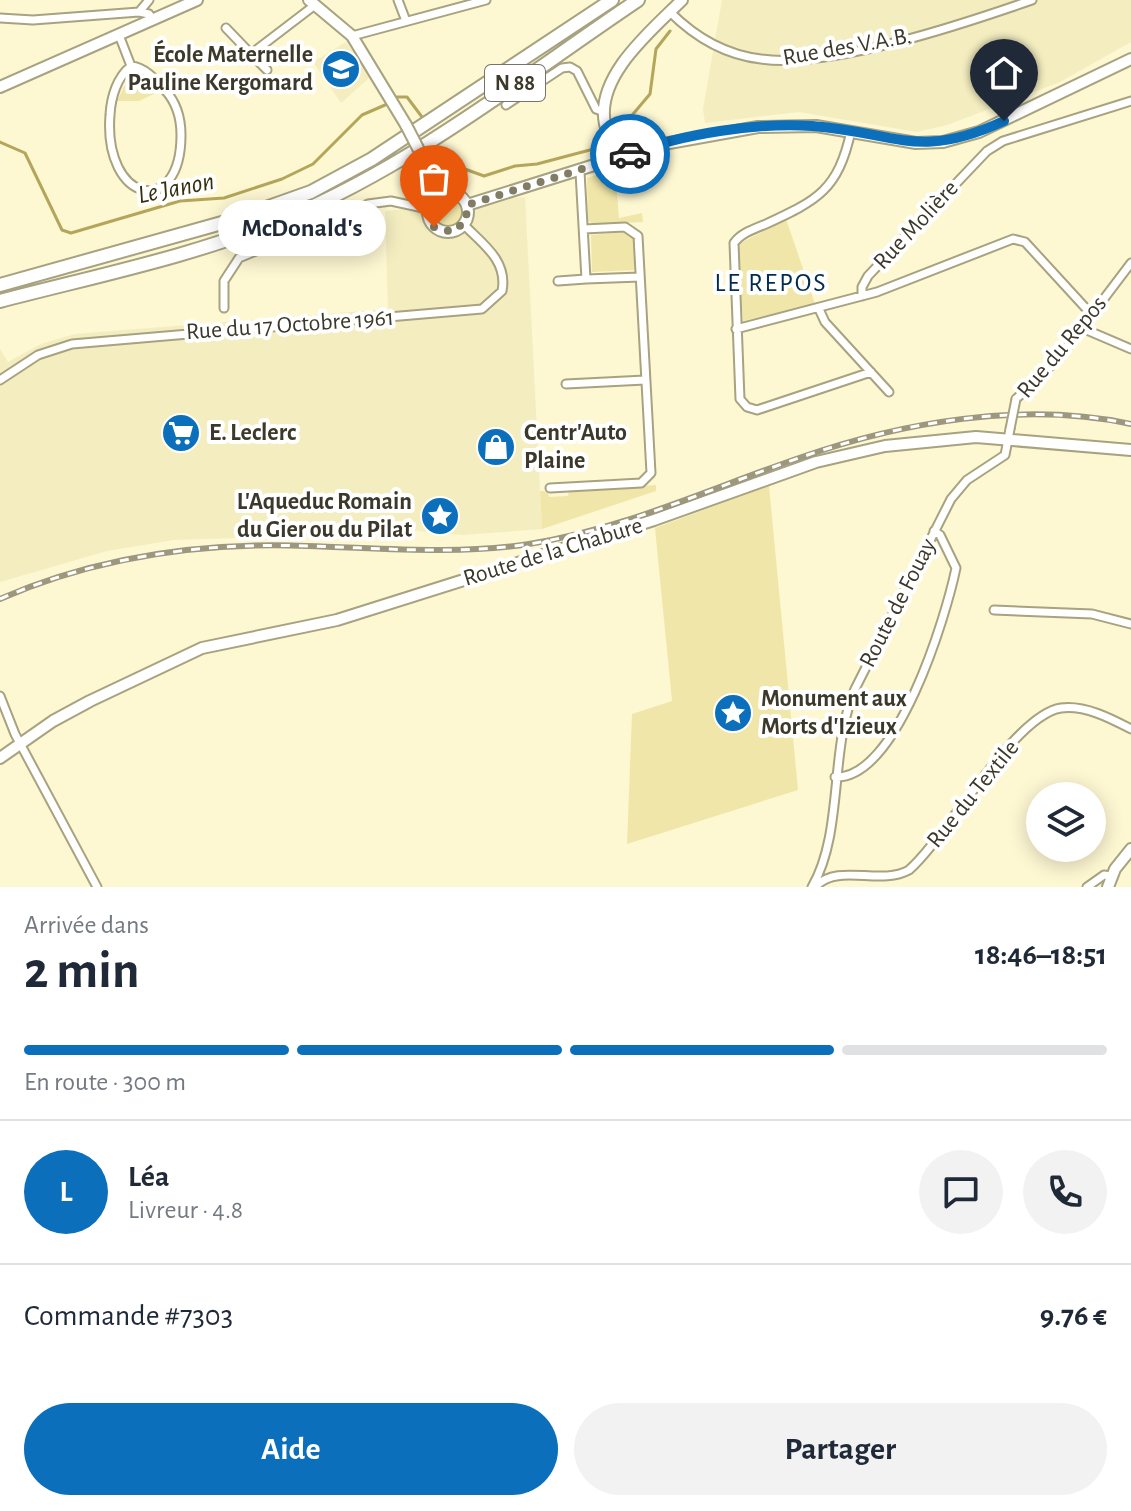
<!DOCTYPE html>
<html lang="fr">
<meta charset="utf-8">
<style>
:root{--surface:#fff;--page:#f2f2f3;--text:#1f2937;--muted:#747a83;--line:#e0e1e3;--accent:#0b6fbb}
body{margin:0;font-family:"Alegreya Sans",sans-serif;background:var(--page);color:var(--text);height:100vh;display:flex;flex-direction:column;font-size:30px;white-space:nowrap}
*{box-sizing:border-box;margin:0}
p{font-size:26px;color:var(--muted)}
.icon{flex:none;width:44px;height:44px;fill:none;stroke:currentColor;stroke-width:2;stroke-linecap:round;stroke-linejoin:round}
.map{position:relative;height:887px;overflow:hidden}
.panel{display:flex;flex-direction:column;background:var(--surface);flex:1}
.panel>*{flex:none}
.buttons{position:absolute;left:1026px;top:782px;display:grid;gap:16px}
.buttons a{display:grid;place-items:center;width:80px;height:80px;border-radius:50%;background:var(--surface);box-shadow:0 4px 20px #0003;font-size:40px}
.pin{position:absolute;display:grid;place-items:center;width:68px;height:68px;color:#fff;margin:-82px -34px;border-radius:50% 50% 50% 0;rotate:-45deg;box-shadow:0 0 8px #0007}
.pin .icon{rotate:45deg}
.courier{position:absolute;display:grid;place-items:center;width:80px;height:80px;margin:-40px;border:6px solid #0b6fbb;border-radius:50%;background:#fff;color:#222;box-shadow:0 2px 10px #0007}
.bubble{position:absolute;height:56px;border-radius:28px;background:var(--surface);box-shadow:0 4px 20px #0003;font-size:26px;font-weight:700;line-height:56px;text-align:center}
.overview em{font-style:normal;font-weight:700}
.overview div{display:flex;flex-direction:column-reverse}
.overview{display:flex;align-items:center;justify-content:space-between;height:136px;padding:0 24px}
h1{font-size:52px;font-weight:700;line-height:60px}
.bar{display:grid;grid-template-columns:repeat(4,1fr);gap:12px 8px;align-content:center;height:96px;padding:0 24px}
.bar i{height:10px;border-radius:6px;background:var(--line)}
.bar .active{background:var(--accent)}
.bar p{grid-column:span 4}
.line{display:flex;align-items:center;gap:20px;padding:0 24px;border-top:2px solid var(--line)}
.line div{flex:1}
.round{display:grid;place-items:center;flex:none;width:84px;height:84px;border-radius:42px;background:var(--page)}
.action{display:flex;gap:16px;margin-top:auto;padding:16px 24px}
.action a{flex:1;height:92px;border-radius:48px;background:var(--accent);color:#fff;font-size:32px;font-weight:700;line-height:92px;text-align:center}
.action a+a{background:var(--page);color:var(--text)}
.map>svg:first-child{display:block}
.built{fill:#f4edc0}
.green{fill:#f1e6a9}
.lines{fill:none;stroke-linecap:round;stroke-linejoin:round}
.stream{stroke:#b3a65b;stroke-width:3}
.street-casing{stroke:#a7a27f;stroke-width:11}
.secondary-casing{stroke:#a7a27f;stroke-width:14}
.highway-casing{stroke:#a7a27f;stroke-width:16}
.street{stroke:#fff;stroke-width:7}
.secondary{stroke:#fff;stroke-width:10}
.highway{stroke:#fff;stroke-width:12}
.rail-casing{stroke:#9c977e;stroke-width:6}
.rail{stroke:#fff;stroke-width:3;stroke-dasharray:9;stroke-linecap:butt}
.street-bridge-casing{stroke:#a7a27f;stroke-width:11;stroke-linecap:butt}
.secondary-bridge-casing{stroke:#a7a27f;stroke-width:14;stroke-linecap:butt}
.street-bridge{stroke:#fff;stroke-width:7}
.secondary-bridge{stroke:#fff;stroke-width:10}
.done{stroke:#807c65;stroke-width:8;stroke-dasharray:0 14.4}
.route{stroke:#0b6fbb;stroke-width:10}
.labels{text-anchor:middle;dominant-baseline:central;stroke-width:8;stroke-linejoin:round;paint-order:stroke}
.shield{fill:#fff;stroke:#76746b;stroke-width:2}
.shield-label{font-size:22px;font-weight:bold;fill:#3c392b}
.street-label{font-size:24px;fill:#3c392b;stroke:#fff}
.poi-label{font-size:24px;font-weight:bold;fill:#3c392b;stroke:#fff;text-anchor:start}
.water-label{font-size:26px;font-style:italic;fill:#342e0c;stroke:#fff}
.neighbourhood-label{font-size:26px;letter-spacing:2px;fill:#002c50;stroke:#fff}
</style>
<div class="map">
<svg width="1131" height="887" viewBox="0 0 1131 887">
<rect width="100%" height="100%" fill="#fdf7d2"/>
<path class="built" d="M722,0H1131V42L1060,82L947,125L917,132L799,112L705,123L703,109Z
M346,42L370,77L341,103L313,62Z
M525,197L542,529L463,535L378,527L319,535L174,540L107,551L0,582V349L8,362L41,344L75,334L388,309L385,211Z"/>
<path class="green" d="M131,72L145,77L160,91L139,101H117Z
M793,119L835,122H763L632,144L750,122Z
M615,170L619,218L642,213L643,222L594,224L588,221L587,178Z
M435 212a13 13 0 1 1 26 0a13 13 0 1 1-26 0Z
M786,219L815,304L743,321L737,245Z
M628,232L634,236V270L592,272L591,235Z
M656,485V491L542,529L540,491H548L549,497L568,496L569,490Z
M769,486L798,790L627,844L632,714L672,701L655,528Z"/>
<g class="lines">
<path class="stream" d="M397,97H407L422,117
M617,133L650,94L656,49L670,31
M0,142L25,153L62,230L71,233L180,201L224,198L282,179L313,164L362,115L385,105
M441,150L462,168L484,176L515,166L537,164L605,146"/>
<defs>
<path id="street" d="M398,0L406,21
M139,12L149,0
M670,12C695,37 726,55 761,59C830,69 966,23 1032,0
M0,18L33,20L139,12L149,14L153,20
M226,28L251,54L315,5
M119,35L131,66
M352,36L486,0
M251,54L267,70
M131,66C145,67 156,80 165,90C176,102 181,118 181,135C181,220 103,203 110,115C111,97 117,77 131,66Z
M506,105L562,68L570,67L577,71L596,109L604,112
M851,131C838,190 818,200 766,224C754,229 741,233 734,243L740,399L747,407L757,410L871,372
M580,172L586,279L640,277
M558,281L586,279
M862,296V287L868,276L987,151L1003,141L1131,101
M224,308V281L239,258L368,204L391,201L428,209
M819,309L825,322L889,392
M1082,328L1131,349
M736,329L877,292L1013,239L1025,242L1092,315
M0,380L38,355L72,344L482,309L502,291C508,261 483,244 464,225
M566,384L645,380
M1016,399L1059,358L1131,263
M550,488L641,483L651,473L638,236L625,227L584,229
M994,610L1092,614L1131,624
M0,696L15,734L97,887
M835,777C897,780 946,616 956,568L940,535L934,531
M816,886C839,863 880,886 909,870C947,837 1014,715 1061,708C1085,705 1110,718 1131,729
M812,887C844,832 829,749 855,689L951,499L967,480L1005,455L1010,429
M1087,887L1104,875L1111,876"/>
<path id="secondary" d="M309,0L352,36L406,125
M0,87L197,0
M422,156L441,194
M620,159C616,147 608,136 605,124C595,76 652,30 682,0
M428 212a20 20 0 1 1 40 0a20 20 0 1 1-40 0Z
M467,205L658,145L758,127L816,126L916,143L943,142L979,132L1131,59
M0,758L53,721L90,701L202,648L337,620L654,520L816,462L885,446L976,437L1131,450
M1108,887L1115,869L1131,849"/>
<path id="highway" d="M0,285L229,221L311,192L372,159L612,0
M0,301C95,276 195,256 286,218C413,165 525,76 638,0"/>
</defs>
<use href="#street" class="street-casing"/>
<use href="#secondary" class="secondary-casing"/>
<use href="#highway" class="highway-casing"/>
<use href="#street" class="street"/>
<use href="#secondary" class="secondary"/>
<use href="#highway" class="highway"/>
<defs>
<path id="rail" d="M0,599C96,557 203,542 307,546C381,548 455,555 529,544C624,529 709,489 799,458C902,422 1022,401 1131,424"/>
</defs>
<use href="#rail" class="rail-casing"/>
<use href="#rail" class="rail"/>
<defs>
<path id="street-bridge" d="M1010,429L1016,399"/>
<path id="secondary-bridge" d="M406,125L422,156"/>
</defs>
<use href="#street-bridge" class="street-bridge-casing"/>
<use href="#secondary-bridge" class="secondary-bridge-casing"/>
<use href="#street-bridge" class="street-bridge"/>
<use href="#secondary-bridge" class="secondary-bridge"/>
</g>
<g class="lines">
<path class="done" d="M434,227L452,232L466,221L467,205L630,154"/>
<path class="route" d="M630,154C681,134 758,122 812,126C896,132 917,161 1004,121"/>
</g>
<defs>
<symbol id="school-disc" viewBox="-11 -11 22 22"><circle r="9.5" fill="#0b6fbb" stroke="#fff"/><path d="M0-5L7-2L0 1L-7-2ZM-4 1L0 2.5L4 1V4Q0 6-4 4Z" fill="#fff"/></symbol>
<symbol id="supermarket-disc" viewBox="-11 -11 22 22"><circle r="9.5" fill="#0b6fbb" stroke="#fff"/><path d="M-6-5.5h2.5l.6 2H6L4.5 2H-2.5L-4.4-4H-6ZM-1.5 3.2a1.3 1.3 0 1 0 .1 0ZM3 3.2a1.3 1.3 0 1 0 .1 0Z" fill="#fff"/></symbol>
<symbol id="shop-disc" viewBox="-11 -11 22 22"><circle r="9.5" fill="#0b6fbb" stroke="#fff"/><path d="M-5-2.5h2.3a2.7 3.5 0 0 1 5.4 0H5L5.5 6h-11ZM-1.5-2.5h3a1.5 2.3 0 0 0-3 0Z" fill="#fff"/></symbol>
<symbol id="sight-disc" viewBox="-11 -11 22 22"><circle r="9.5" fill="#0b6fbb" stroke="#fff"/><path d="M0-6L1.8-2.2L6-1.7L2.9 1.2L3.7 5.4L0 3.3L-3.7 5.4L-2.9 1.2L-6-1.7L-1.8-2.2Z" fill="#fff"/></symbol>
</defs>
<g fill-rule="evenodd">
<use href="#school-disc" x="319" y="47" width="44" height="44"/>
<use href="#supermarket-disc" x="159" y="411" width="44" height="44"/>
<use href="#shop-disc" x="474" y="425" width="44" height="44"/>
<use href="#sight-disc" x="418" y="494" width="44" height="44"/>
<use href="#sight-disc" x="711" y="691" width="44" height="44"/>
</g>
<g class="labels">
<rect class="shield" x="485" y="65" width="60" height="36" rx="6"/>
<g class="shield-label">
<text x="515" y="83">N 88</text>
</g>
<g class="street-label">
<text transform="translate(847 47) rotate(-10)">Rue des V.A.B.</text>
<text transform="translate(916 225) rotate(-47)">Rue Molière</text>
<text transform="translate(290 325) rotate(-4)">Rue du 17 Octobre 1961</text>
<text transform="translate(1062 347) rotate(-50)">Rue du Repos</text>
<text transform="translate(553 552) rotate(-17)">Route de la Chabure</text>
<text transform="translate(898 603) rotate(-63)">Route de Fouay</text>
<text transform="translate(973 794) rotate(-51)">Rue du Textile</text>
</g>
<g class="poi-label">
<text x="313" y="55" text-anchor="end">École Maternelle<tspan x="313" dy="28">Pauline Kergomard</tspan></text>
<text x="209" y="433">E. Leclerc</text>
<text x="524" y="433">Centr'Auto<tspan x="524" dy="28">Plaine</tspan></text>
<text x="412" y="502" text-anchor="end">L'Aqueduc Romain<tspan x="412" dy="28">du Gier ou du Pilat</tspan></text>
<text x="761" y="699">Monument aux<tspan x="761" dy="28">Morts d'Izieux</tspan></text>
</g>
<g class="water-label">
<text transform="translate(176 188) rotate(-11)">Le Janon</text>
</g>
<g class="neighbourhood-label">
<text x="771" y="283">LE REPOS</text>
</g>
</g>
</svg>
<div class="buttons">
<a><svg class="icon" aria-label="layers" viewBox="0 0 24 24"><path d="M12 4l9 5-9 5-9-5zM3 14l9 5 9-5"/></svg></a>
</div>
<div class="pin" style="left:434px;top:227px;background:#ea580c"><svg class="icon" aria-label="bag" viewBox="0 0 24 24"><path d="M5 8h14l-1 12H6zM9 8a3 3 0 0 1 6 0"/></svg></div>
<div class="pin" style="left:1004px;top:121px;background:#1f2937"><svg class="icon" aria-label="home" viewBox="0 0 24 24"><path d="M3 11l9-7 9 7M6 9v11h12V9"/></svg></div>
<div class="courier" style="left:630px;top:154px"><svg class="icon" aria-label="car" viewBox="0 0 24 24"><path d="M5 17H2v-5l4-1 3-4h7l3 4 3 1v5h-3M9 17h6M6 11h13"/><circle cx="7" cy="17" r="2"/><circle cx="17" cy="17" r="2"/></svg></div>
<div class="bubble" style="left:218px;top:200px;width:168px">McDonald's</div>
</div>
<section class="panel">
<div class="overview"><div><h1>2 min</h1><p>Arrivée dans</p></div><em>18:46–18:51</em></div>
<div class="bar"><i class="active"></i><i class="active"></i><i class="active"></i><i></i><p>En route · 300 m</p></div>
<div class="line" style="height:144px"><b class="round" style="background:var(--accent);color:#fff">L</b><div><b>Léa</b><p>Livreur · 4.8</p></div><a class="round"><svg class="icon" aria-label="chat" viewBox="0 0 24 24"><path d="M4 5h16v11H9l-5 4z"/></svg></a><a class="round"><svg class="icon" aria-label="phone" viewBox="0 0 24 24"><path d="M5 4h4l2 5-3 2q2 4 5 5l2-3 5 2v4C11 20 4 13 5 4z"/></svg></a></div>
<div class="line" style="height:104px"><div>Commande #7303</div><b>9.76 €</b></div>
<div class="action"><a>Aide</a><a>Partager</a></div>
</section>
